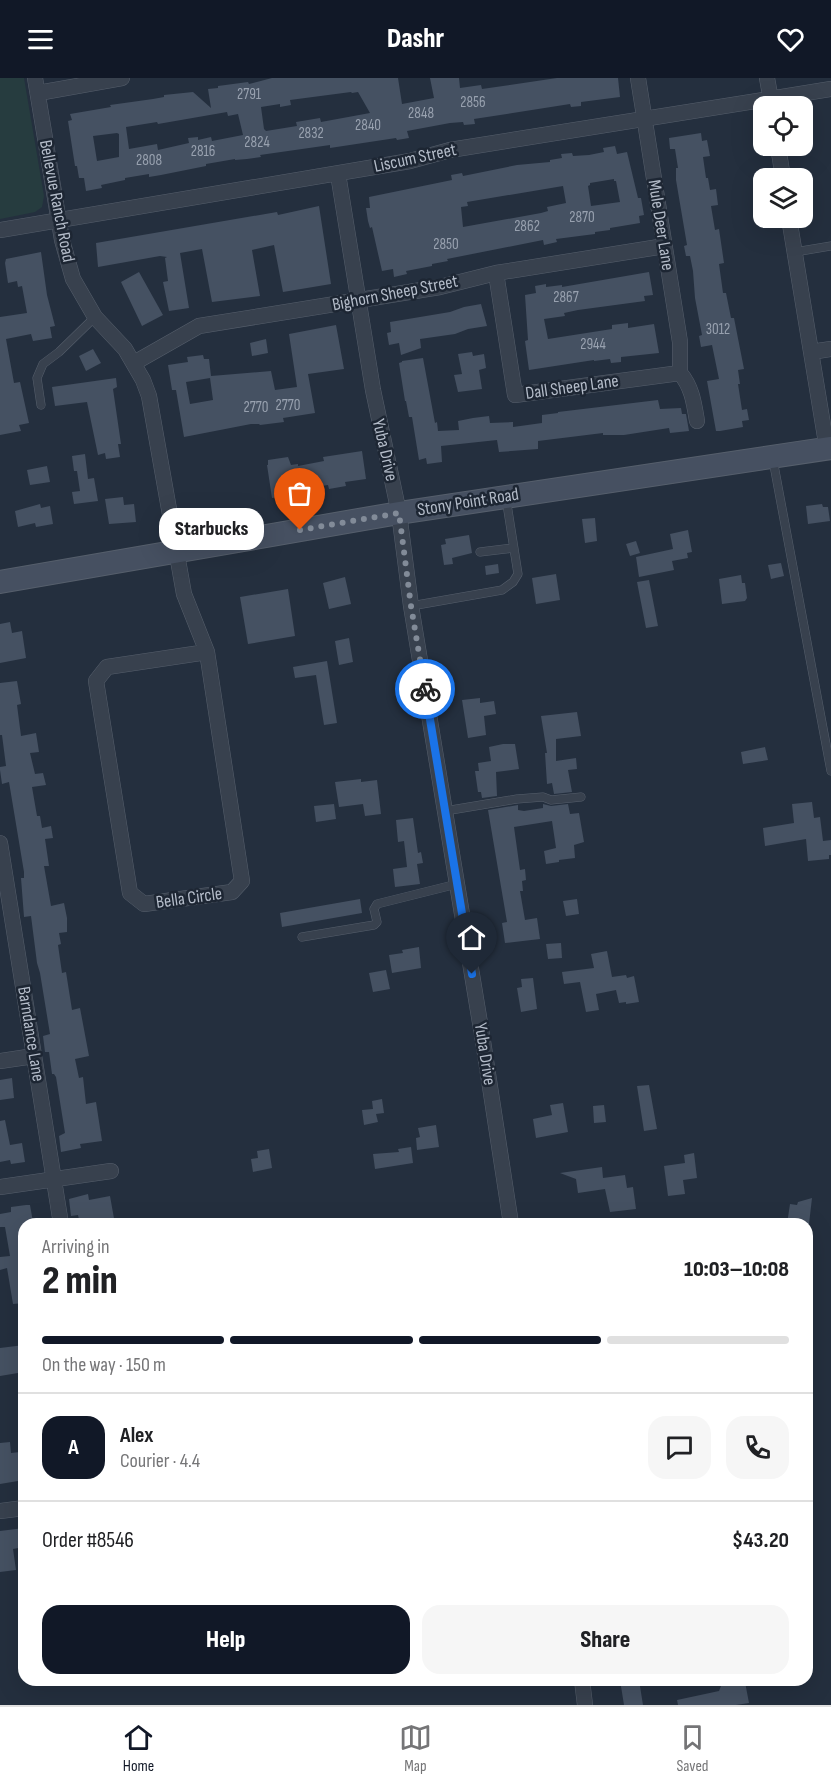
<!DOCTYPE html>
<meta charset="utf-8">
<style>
:root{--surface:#fff;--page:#f6f6f6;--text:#202124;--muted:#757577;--line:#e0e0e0;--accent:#111827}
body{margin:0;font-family:"Sofia Sans Condensed",sans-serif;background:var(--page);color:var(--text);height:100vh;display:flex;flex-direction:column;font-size:22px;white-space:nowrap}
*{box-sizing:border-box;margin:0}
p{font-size:20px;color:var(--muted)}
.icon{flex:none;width:33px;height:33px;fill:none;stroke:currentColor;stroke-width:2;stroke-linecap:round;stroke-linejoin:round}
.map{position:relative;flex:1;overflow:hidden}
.drawer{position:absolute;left:18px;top:1140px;width:795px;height:468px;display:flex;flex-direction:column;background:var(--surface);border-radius:18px;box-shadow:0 6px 24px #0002}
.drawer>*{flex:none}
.fabs{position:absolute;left:753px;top:18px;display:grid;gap:12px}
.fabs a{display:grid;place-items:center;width:60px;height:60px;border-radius:12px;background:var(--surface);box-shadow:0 6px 24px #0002;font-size:30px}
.pin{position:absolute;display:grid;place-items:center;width:51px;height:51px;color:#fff;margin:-62px -26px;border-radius:50% 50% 50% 0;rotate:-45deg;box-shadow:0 0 6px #0007}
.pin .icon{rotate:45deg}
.courier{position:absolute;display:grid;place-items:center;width:60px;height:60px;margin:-30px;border:4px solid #1a73e8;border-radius:50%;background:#fff;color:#222;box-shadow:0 2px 8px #0007}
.bubble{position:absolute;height:42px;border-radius:18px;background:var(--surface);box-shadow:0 6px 24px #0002;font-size:20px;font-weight:800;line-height:42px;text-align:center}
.overview em{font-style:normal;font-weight:800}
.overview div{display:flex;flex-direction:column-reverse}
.overview{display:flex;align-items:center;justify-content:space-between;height:102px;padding:0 24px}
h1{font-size:39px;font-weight:800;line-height:45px}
.bar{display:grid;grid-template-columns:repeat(4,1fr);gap:9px 6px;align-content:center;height:72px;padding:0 24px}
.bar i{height:8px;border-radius:4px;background:var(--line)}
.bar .active{background:var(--accent)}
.bar p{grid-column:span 4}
.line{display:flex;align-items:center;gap:15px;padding:0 24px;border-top:2px solid var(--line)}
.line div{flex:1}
.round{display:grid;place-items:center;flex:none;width:63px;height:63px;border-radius:18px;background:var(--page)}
.cta{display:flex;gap:12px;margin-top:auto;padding:12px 24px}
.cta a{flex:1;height:69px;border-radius:18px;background:var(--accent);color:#fff;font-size:24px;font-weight:800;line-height:69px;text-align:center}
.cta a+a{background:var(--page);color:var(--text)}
header{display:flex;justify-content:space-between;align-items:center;height:78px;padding:0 24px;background:var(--accent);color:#fff;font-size:27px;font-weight:800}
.menu{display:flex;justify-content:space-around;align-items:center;height:84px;border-top:2px solid var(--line);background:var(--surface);font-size:16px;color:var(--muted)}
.menu a{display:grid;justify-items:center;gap:3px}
.menu .active{color:var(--accent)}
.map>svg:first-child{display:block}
.green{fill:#263c3f}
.building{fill:#455162;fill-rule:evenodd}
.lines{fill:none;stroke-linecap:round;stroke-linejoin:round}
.lane-casing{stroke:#565f6c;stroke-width:9}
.street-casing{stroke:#565f6c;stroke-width:16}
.secondary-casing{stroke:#565f6c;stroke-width:24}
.lane{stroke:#38414e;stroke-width:8}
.street{stroke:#38414e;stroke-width:15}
.secondary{stroke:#465061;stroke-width:22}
.done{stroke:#828b98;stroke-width:6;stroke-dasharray:0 10.8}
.route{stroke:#1a73e8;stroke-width:8}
.labels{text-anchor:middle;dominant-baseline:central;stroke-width:5;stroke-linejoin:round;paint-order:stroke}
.number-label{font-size:15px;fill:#98a1af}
.street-label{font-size:18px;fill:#b4bcc9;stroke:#1d2633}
</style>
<header><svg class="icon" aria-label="menu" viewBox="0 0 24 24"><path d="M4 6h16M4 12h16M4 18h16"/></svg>Dashr<svg class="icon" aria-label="heart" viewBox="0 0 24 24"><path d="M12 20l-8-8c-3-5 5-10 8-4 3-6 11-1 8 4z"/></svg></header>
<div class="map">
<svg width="831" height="1627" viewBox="0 0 831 1627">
<rect width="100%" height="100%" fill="#242f3e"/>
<path class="green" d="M0,0H24L44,118L42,129L35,134L0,141Z"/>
<path class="building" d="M272,0H398L402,26L434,20L430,0H459L460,10L481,7L482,11L557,0H618L620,19L581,24V28L571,29L570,26L474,41L475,46L464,47L463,44L450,45L407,53L409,60L397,62L396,60L330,70V67L260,77L261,79L247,81L235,82V81L206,86V88L161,97L149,99V96L125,100V102L101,107L102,110L86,113L84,100H79L77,88H75L68,43L72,42L70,36L111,29L110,27L153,21L164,19V17L193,14L211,30L208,11L218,10V8L248,4L249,6ZM351,14L352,15L358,14L370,35L321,44L320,40L296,44L297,48L266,53L264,51L261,29L280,26V29L291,27L290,22ZM227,34L228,38L238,36L243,57L212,63L211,59L198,62V59L188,60L189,65L158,72L157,66L129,71L126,49L157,44L158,46ZM117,55L119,56V79L97,83L93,58Z
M701,55L702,63L707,62L710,78L703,79L706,100H708L710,112L716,111L718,127L711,128L715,152L719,151L724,185L719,186L723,215H726L731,240H734L744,291L738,292L740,306H738L742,332L747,331L749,342L742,343L743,349L720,353H716L707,303L719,301L712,267L701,269L699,258L702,257L695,220L693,193L690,178H686L684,168L687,167L676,102V90H678L675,71H670L669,60Z
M615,68L617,76L627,74L638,120H641L644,137L639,138L640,145L610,150V152L595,154V156L556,161L557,164L544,167L543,162L447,181L448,183L432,186V188L406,193L407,196L394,199L393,191L382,193L372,149L370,150L368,143L366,130H370L369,119L452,102L451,97L462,95L463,98L517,87L550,84V82L562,80L561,76L572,75L573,78L589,77L604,74L603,70ZM614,101V103H616L620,124L591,128L588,108L590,107V105ZM563,108L566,125L547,129L548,133L541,135L463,149L461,129L468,128L467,124Z
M319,128L331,206L283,214L274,167L252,172L260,218L212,224L202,171L180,175L189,230L169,233L163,204L168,203L165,180L167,179L160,178L98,189L96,165L277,134L278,137Z
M41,174L47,217L55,248L50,249L52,260L33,263L31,256L6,261L14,305L20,304L29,345L19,347L21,353L0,357V239L27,235L22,208L18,209L17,203L8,205L5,185L6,181Z
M139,194L163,237L142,248L121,204Z
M649,194L653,217L644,218L645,223L578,232L564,235L565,238L544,241L548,261L612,251V247L628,245V250L654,246L659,275L621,279V284L611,285L610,281L594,283V282L529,292L525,263L528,262L525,217L536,215L535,208L546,206V209L562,207V209Z
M481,226L487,248L468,251L455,256L420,261L421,270L401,277L399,265L389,267L387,255L391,254L390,244L450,234L464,229Z
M336,247L344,291L308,296L315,335L283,340L284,344L260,347L259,346H251L184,359L176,312H172L168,287L188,284L187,279L203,277L204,281H209L211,298L271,293L275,312L297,309L289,256ZM210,300L213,322L190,326L186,304Z
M266,261L268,275L252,278L250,265Z
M93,271L101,285L86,293L79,278Z
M472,274L473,278L484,276L486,290L479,292L482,311L458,314L454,297L462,296L458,276Z
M423,280L435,345L437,344L438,353L459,352L458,343L473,340L489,338L490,345L513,344V349L542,345V337L558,335V334L658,322L660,331L681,330L682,336H686L689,353L670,355L669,350L624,357H603V355L538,363V371L499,374L497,362L441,368L442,384L427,386L426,380L419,382L412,339H409L406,323H405L399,285L402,284V283Z
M116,300L117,309L113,311L121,366H118L120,379L106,381L105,375L98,377L87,324L55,328L52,309Z
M362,373L366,401L345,404L346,408L329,411L328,407L295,412L296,416L272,420L267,387H268V382L288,379L291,387L298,386V388L324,383L323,379Z
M85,376L88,401L94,400L98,423L74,426L72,414L80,413L77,393H74L72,378Z
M47,388L50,404L30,407L27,392Z
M123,419L124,427L134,426L136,444L109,446L105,421Z
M40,426L41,430L50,428L53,446L36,449L35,445L18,449L15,433Z
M822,426L823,429H828L830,443L808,446L806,428Z
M595,440L597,463L585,465L582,441Z
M688,452L692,474L687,475L688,480L672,483L674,492L639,499L636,479L673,471L670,456Z
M469,457L472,475L452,480L453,486L444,487L441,467L446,466L445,461Z
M636,463L640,475L630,478L626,466Z
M781,485L784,498L771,501L768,487Z
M498,486L499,495L486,497L485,488Z
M556,496L560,522L536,526L532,500Z
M741,497L742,505H745L747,520L745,523L722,526L719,501Z
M345,499L351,526L329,531L323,505Z
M649,502L658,548L646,550L637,504Z
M288,511L295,558L248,566L240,519Z
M10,544L12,555L22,553L26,580L0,585V546Z
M349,560L353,584L339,587L335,563Z
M327,583L337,645L324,647L316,597L295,600L293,589Z
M17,603L21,626L17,627L21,658L36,655L39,674L30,675L35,696L43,695L46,707L32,709L37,738H40L42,750L51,748L53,760L45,761L49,788H44L51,828L64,825L67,840V854L59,855L61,866L58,867L62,895L66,894L72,932L80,930L89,978L75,981L79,1000L83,999L86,1026L96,1024L102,1063L80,1066L81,1070L61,1074L59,1058L65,1055L56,999L54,996H52L49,974H45L43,958L50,956L40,895L37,885L31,838L24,839L21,800H24V794L9,704L2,706L0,692V689L6,688L2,657H0V605Z
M480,620V625L494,623L496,636L484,638L486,657L468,660L462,622Z
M577,634L581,658L556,661V683L576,680L577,691L568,692L572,714L554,716L552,705L547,706L545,675H547L541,638Z
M503,666H515L519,691L496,694L497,718L482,720L481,714H478L475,693H479L478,685L491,683L489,669Z
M765,669L768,682L743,686L741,674Z
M361,701V704L377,702L381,736L365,738L363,726L339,729L335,704Z
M812,724L814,740L820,739L823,763L831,762V777H829V781L808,783L806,761L765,768L763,750L794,745L792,726Z
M334,726L336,741L316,744L314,728Z
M543,726L551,728L568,726L570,736L579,735L584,764L574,767L575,780L559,782V784L546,786L544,773L556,770L552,743L514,749L520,792L525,791L526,802L522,803L523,813H520L525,842L537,840L540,861L505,865L502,845L507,844L488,732L518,727V732L524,733L543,730Z
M413,740L418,775L421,774L423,785L417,786L420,806L395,809L393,791L407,789L404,763L398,764L396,742Z
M360,821L362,835L282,849L280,835Z
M577,821L579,836L566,838L563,823Z
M561,865L562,880L548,881L546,866Z
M419,869L421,890L392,895L389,877L403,875L402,872Z
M607,873L612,899L626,897L627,900L634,898L639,924L626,926V924L619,925L616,912L596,916L599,932L586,934L580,904L564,906L562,894L594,890L591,876Z
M386,892L390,911L373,914L369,895Z
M533,900L537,931L521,934L517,910L522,909L521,901Z
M12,1000L14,1020L0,1022V1002Z
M649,1007L657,1051L644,1053L637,1008Z
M382,1021L384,1035L376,1036L378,1044L364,1047L362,1032L373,1031L372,1023Z
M563,1025L568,1054L536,1060L533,1041L552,1037L550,1027Z
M604,1027L606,1044L594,1045L593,1028Z
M5,1042L10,1067L22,1065L25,1084L11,1086L10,1082L0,1084V1043Z
M436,1047L439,1069L417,1072L416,1060L420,1059L418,1050Z
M411,1069L413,1085L375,1091L373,1076L399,1074L398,1071Z
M269,1071L272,1090L253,1094L251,1081L258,1080L257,1073Z
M694,1075L697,1100L683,1102L685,1116L668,1118L664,1088L685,1085L684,1077Z
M602,1089L603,1100L625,1097L627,1110L633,1109L636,1131L610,1134L605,1111L578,1115L576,1101L560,1095Z
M88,1116L89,1122L110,1118L115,1146H80L78,1137L71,1138L69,1121Z
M812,1120L809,1146H787L790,1126L797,1127L798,1124Z
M26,1127H30L33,1144L24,1145V1225L13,1226L7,1190L0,1192V1179L10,1178L5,1149H0V1136L11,1134V1129Z
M24,1267V1294L0,1298V1270Z
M10,1364L11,1375L20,1374L24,1388V1402L0,1406V1365Z
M24,1450V1469L13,1471L16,1492L0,1494V1453Z
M620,1602H639L643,1627H624Z
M745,1604L749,1625L736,1627H678L677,1622L719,1613L721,1608Z"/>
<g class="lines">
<defs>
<path id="lane" d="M795,174L831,168
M41,327L37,300L43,286L59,274L95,239
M773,382L831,693
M480,474L513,470
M411,528L502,512L513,504L518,496L506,420
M445,733L517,721L543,719L551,722L581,719
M302,859L374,847L377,844L374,831L377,826L457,806"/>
<path id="street" d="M35,0L62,162L73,201L95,239L125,271L143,302L149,318L184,516L207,574L242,803L232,814L144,826L130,815L96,603L107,589L207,574
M638,0L680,264V295
M767,0L772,28
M38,15L122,0
M778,68L783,100
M338,96L373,312L399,435L411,528L483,963L511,1146
M789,140L827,371
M0,152L410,83L450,72L831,11
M496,195L515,317L680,295
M811,274L831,271
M134,285L199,248L440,209L496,195L665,168
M680,295C692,309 694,325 697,343
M0,765L61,1146
M0,983L34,978
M0,1109L111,1093
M0,1433L24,1430
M582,1602L585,1627"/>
<path id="secondary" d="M0,504L399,435L831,370"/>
</defs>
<use href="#lane" class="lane-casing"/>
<use href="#street" class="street-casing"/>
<use href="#secondary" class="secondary-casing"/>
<use href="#lane" class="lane"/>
<use href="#street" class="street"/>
<use href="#secondary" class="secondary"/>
</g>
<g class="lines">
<path class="done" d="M300,452L399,435L411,528L425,611"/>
<path class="route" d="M425,611L472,896"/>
</g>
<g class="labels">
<g class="number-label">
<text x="249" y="16">2791</text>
<text x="473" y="24">2856</text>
<text x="421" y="35">2848</text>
<text x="368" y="47">2840</text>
<text x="311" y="55">2832</text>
<text x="257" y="64">2824</text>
<text x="203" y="73">2816</text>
<text x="149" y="82">2808</text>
<text x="582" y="139">2870</text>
<text x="527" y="148">2862</text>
<text x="446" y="166">2850</text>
<text x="566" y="219">2867</text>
<text x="718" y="251">3012</text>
<text x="593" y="266">2944</text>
<text x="288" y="327">2770</text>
<text x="256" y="329">2770</text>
</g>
<g class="street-label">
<text transform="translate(415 80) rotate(-12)">Liscum Street</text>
<text transform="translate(57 123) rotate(79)">Bellevue Ranch Road</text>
<text transform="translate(661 147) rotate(81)">Mule Deer Lane</text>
<text transform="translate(395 215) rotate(-11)">Bighorn Sheep Street</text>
<text transform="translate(572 309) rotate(-8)">Dall Sheep Lane</text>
<text transform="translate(385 372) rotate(77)">Yuba Drive</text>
<text transform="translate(468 424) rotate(-9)">Stony Point Road</text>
<text transform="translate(189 820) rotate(-8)">Bella Circle</text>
<text transform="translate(31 956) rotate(81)">Barndance Lane</text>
<text transform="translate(485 976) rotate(81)">Yuba Drive</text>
</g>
</g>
</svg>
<div class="fabs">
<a><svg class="icon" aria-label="locate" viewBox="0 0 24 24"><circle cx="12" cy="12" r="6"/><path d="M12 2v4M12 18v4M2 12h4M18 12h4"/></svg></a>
<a><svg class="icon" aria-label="layers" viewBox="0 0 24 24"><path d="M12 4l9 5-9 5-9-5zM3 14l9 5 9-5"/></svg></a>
</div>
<div class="pin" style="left:300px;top:452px;background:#ea580c"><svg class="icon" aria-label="bag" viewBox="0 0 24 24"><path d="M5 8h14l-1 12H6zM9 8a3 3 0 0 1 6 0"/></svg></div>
<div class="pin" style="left:472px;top:896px;background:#1f2937"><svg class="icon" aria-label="home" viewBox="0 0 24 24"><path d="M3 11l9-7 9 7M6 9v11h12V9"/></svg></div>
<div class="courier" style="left:425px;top:611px"><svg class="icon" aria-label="bike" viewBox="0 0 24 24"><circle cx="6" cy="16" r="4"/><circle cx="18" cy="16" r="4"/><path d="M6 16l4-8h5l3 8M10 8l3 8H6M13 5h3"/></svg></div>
<div class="bubble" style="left:159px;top:430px;width:105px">Starbucks</div>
<section class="drawer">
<div class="overview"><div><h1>2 min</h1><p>Arriving in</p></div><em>10:03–10:08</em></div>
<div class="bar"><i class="active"></i><i class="active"></i><i class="active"></i><i></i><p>On the way · 150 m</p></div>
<div class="line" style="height:108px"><b class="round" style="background:var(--accent);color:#fff">A</b><div><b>Alex</b><p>Courier · 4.4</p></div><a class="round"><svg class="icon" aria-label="chat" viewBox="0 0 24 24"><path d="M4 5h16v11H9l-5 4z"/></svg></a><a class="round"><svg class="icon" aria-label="phone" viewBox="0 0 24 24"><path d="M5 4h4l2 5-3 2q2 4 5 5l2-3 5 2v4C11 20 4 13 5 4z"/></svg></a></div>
<div class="line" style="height:78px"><div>Order #8546</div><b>$43.20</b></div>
<div class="cta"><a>Help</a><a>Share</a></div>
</section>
</div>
<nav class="menu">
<a class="active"><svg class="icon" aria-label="home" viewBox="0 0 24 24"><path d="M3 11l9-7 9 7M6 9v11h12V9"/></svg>Home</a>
<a><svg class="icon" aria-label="map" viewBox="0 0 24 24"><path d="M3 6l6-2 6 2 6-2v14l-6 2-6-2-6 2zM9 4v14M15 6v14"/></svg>Map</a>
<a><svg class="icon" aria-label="saved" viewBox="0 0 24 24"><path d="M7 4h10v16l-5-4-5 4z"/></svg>Saved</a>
</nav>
